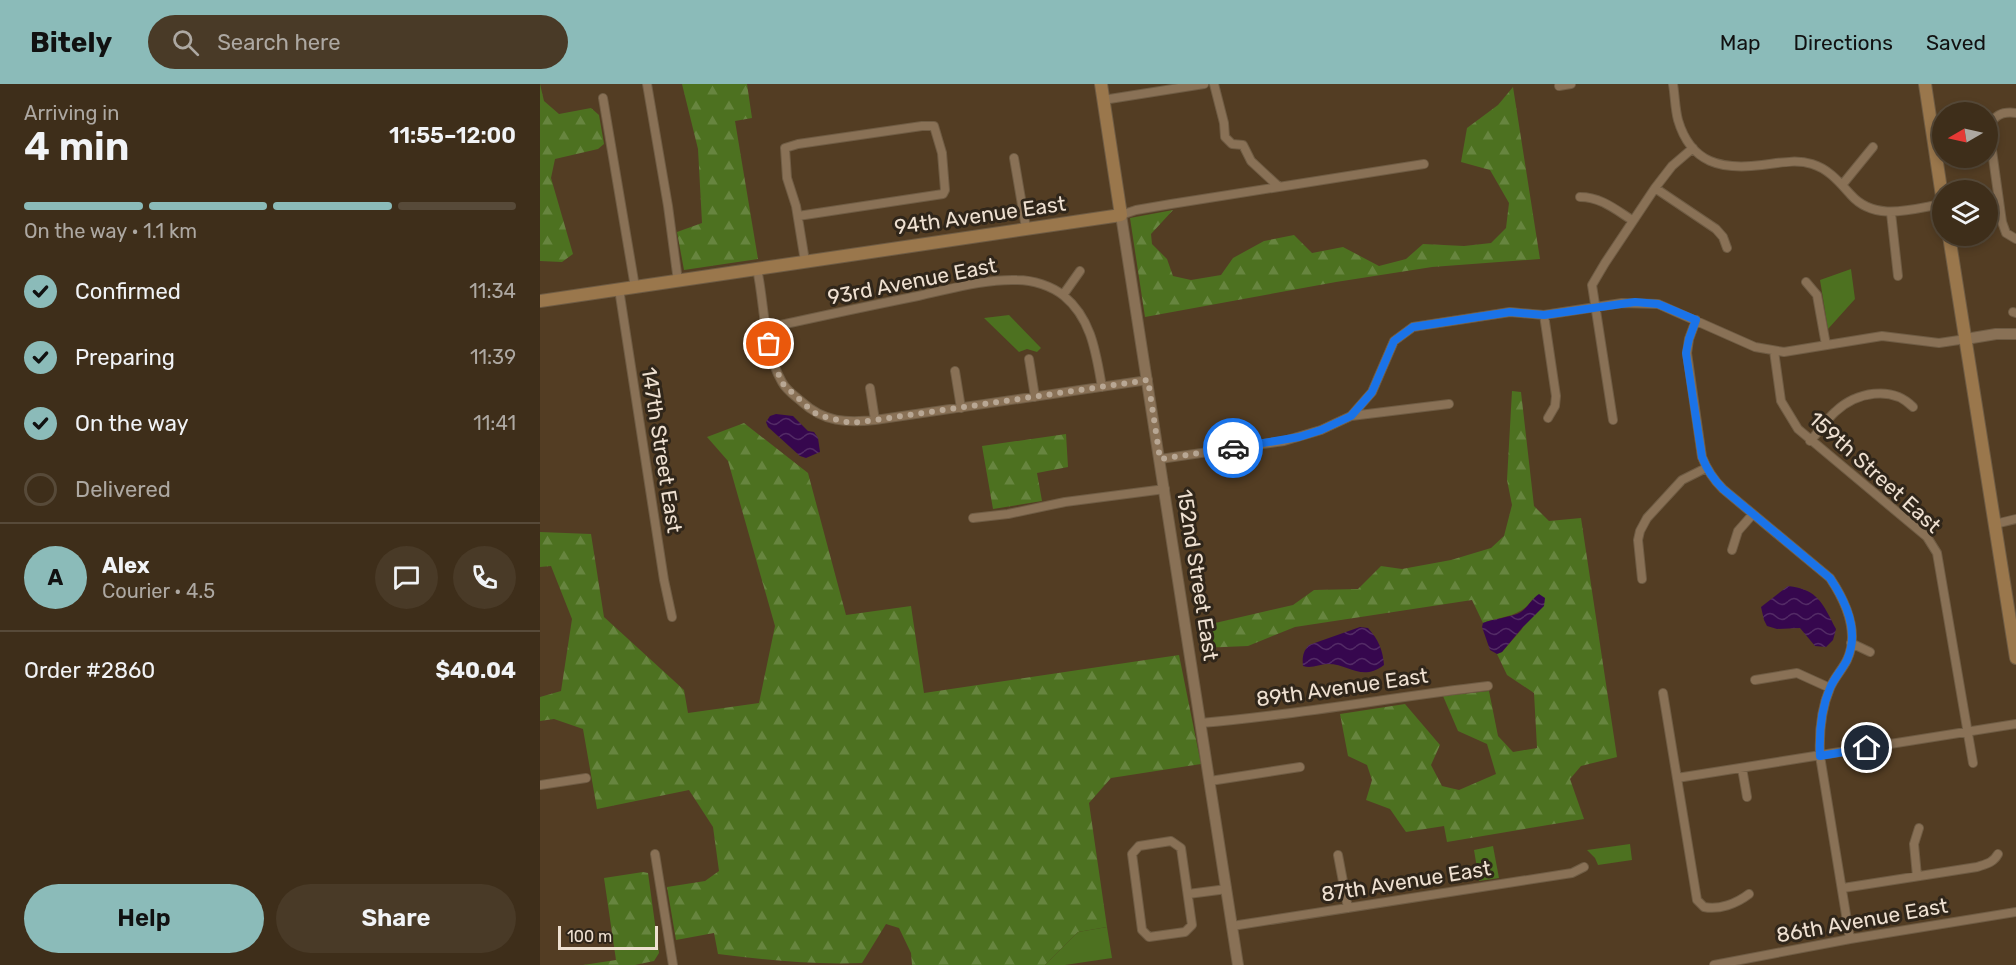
<!DOCTYPE html>
<meta charset="utf-8">
<style>
:root{--surface:#3e2e1a;--page:#493a27;--text:#f1f3f6;--muted:#ada8a2;--line:#574a39;--accent:#8bbbb9}
body{margin:0;font-family:Rubik,sans-serif;background:var(--page);color:var(--text);height:100vh;display:flex;flex-direction:column;font-size:22px;white-space:nowrap}
*{box-sizing:border-box;margin:0}
p{font-size:20px;color:var(--muted)}
.icon{flex:none;width:33px;height:33px;fill:none;stroke:currentColor;stroke-width:2;stroke-linecap:round;stroke-linejoin:round}
.map{position:relative;flex:1;overflow:hidden}
.drawer{display:flex;flex-direction:column;background:var(--surface);width:540px}
.drawer>*{flex:none}
.needle{width:39px;rotate:261deg}
.tools{position:absolute;left:1392px;top:18px;display:grid;gap:12px}
.tools a{display:grid;place-items:center;width:66px;height:66px;border-radius:50%;background:var(--surface);box-shadow:0 3px 9px #0003,0 0 0 2px var(--line);font-size:30px}
.scale{position:absolute;left:18px;bottom:15px;width:100px;box-sizing:border-box;padding-left:6px;border:3px solid #eee0d1;border-top:0;font-size:16px;line-height:21px;white-space:nowrap;color:#eee0d1;-webkit-text-stroke:4px #30261a;paint-order:stroke}
.pin{position:absolute;display:grid;place-items:center;width:51px;height:51px;color:#fff;margin:-26px;border:3px solid #fff;border-radius:50%;box-shadow:0 2px 6px #0007}
.courier{position:absolute;display:grid;place-items:center;width:60px;height:60px;margin:-30px;border:4px solid #1a73e8;border-radius:50%;background:#fff;color:#222;box-shadow:0 2px 8px #0007}
.headline em{font-style:normal;font-weight:600}
.headline div{display:flex;flex-direction:column-reverse}
.headline{display:flex;align-items:center;justify-content:space-between;height:102px;padding:0 24px}
h1{font-size:39px;font-weight:600;line-height:45px}
.bar{display:grid;grid-template-columns:repeat(4,1fr);gap:9px 6px;align-content:center;height:72px;padding:0 24px}
.bar i{height:8px;border-radius:4px;background:var(--line)}
.bar .on{background:var(--accent)}
.bar p{grid-column:span 4}
.line{display:flex;align-items:center;gap:15px;padding:0 24px;border-top:2px solid var(--line)}
.line div{flex:1}
.round{display:grid;place-items:center;flex:none;width:63px;height:63px;border-radius:32px;background:var(--page)}
ol{padding:0 24px;list-style:none}
li{display:flex;align-items:center;gap:18px;height:66px}
li p{margin-inline-start:auto}
li .icon{padding:6px;border-radius:50%;background:var(--accent);color:#111;stroke-width:4}
li:last-child{color:var(--muted)}
li i{width:33px;height:33px;border:3px solid var(--line);border-radius:50%}
.button{display:flex;gap:12px;margin-top:auto;padding:12px 24px}
.button a{flex:1;height:69px;border-radius:36px;background:var(--accent);color:#111;font-size:24px;font-weight:600;line-height:69px;text-align:center}
.button a+a{background:var(--page);color:var(--text)}
header{display:flex;align-items:center;gap:36px;box-sizing:border-box;height:84px;padding:0 30px;background:var(--accent);color:#111}
header strong{font-size:28px}
nav{display:flex;gap:33px;margin-inline-start:auto;font-size:21px}
.search{width:420px;height:54px;background:var(--page);display:flex;align-items:center;gap:15px;box-sizing:border-box;padding:0 21px;border-radius:33px;color:var(--muted);font-size:22px}
main{display:flex;flex:1;min-height:0}
.map>svg:first-child{display:block}
.forest{fill:url(#forest-firs)}
.park{fill:#4d7120}
.water{fill:url(#water-waves)}
.lines{fill:none;stroke-linecap:round;stroke-linejoin:round}
.minor-casing{stroke:#6f5c44;stroke-width:10}
.tertiary-casing{stroke:#6f5c44;stroke-width:12}
.secondary-casing{stroke:#6f5c44;stroke-width:14}
.minor{stroke:#897156;stroke-width:8}
.tertiary{stroke:#897156;stroke-width:10}
.secondary{stroke:#9a774c;stroke-width:12}
.done{stroke:#b8a794;stroke-width:6;stroke-dasharray:0 10.8}
.route{stroke:#1a73e8;stroke-width:8}
.labels{text-anchor:middle;dominant-baseline:central;stroke-width:6;stroke-linejoin:round;paint-order:stroke}
.street-label{font-size:21px;fill:#eee0d1;stroke:#30261a}
</style>
<header>
<strong>Bitely</strong>
<div class="search"><svg class="icon" aria-label="search" viewBox="0 0 24 24"><circle cx="10" cy="10" r="6"/><path d="M15 15l6 6"/></svg>Search here</div>
<nav><a>Map</a><a>Directions</a><a>Saved</a></nav>
</header>
<main>
<section class="drawer">
<div class="headline"><div><h1>4 min</h1><p>Arriving in</p></div><em>11:55–12:00</em></div>
<div class="bar"><i class="on"></i><i class="on"></i><i class="on"></i><i></i><p>On the way · 1.1 km</p></div>
<ol>
<li><svg class="icon" aria-label="check" viewBox="0 0 24 24"><path d="M5 12l5 5 9-10"/></svg>Confirmed<p>11:34</p></li>
<li><svg class="icon" aria-label="check" viewBox="0 0 24 24"><path d="M5 12l5 5 9-10"/></svg>Preparing<p>11:39</p></li>
<li><svg class="icon" aria-label="check" viewBox="0 0 24 24"><path d="M5 12l5 5 9-10"/></svg>On the way<p>11:41</p></li>
<li><i></i>Delivered</li>
</ol>
<div class="line" style="height:108px"><b class="round" style="background:var(--accent);color:#111">A</b><div><b>Alex</b><p>Courier · 4.5</p></div><a class="round"><svg class="icon" aria-label="chat" viewBox="0 0 24 24"><path d="M4 5h16v11H9l-5 4z"/></svg></a><a class="round"><svg class="icon" aria-label="phone" viewBox="0 0 24 24"><path d="M5 4h4l2 5-3 2q2 4 5 5l2-3 5 2v4C11 20 4 13 5 4z"/></svg></a></div>
<div class="line" style="height:78px"><div>Order #2860</div><b>$40.04</b></div>
<div class="button"><a>Help</a><a>Share</a></div>
</section>
<div class="map">
<svg width="1476" height="881" viewBox="0 0 1476 881">
<defs>
<pattern id="forest-firs" width="22" height="20" patternUnits="userSpaceOnUse" patternTransform="scale(1.5)"><rect width="22" height="20" fill="#4d7120"/><path d="M5 1l3.5 6h-7zM16 11l3.5 6h-7z" fill="#67853f"/></pattern>
<pattern id="water-waves" width="16" height="10" patternUnits="userSpaceOnUse" patternTransform="scale(1.5)"><rect width="16" height="10" fill="#36074e"/><path d="M0 5q4-4 8 0t8 0" fill="none" stroke="#532b66"/></pattern>
</defs>
<rect width="100%" height="100%" fill="#533d23"/>
<path class="forest" d="M0,0L4,17L19,30L51,24L59,31L64,60L58,65L15,75L11,94L33,170L22,178L0,177Z
M142,0H207L212,34L195,37L218,175L144,186L137,148L162,139L158,65Z
M973,3L1000,175L892,183L796,198L605,233L590,134L633,126L611,150L612,160L627,175L633,192L651,196L681,191L693,174L724,157L754,151L772,169L803,163L839,182L866,175L883,160L924,162L951,159L966,144L969,119L950,86L921,78L927,44L958,21Z
M972,307L981,308L994,422L1009,437L1041,434L1077,673L1041,682L1030,695L1044,735L907,758L904,742L866,748L850,725L826,716L832,696L827,681L808,672L800,630L865,620L900,661L891,681L902,702L919,706L956,690L947,660L918,647L903,612L949,607L958,652L973,668L997,664L994,609L967,591L957,570L962,568L982,545L993,514C983,533 962,532 943,539L932,516L755,543L708,562L660,564L658,543L753,521L774,506L818,505L841,482L862,485L911,476L951,464L964,452L972,421L967,396Z
M204,339L268,389L306,531L371,522L384,609L639,571L661,680L571,694L549,719L567,843L538,848L505,881H372L371,869L359,844L346,840L322,879C274,881 225,876 178,870L174,849L136,856L127,803L165,797L179,787L173,743L149,706L57,725L43,645L14,635L0,637V613L21,607L32,535L11,482L0,483V448L51,450L64,533L144,606L148,629L219,619L235,542L188,377L167,353Z
M526,350L528,383L497,389L502,417L453,425L442,362Z
M103,788L108,789L119,869L114,877L95,881H43L76,876L64,794Z"/>
<path class="park" d="M1311,185L1315,215L1288,245L1280,196Z
M469,231L501,264L497,268L487,265L479,268L444,234Z
M1090,760L1092,776L1058,781L1055,774L1047,766Z
M953,762L959,794L939,797L934,766Z
M567,843L572,874L525,881H505L538,848Z"/>
<path class="water" d="M236,330L253,332L268,347L274,348L278,354L280,368L266,374L260,372L228,343L226,338L230,332Z
M1248,502C1278,505 1283,520 1296,545L1293,556L1286,563L1275,562L1260,544L1237,545L1227,542L1224,536L1221,523Z
M999,510L1005,514L1004,522L982,544L962,568L957,570L950,566L942,543L943,539C953,535 970,533 977,530C987,526 991,515 999,510Z
M820,543L828,544C838,555 843,566 844,581C821,598 810,580 788,580C779,580 772,585 763,582C762,574 763,567 769,561Z"/>
<g class="lines">
<defs>
<path id="minor" d="M107,0L128,122L138,197
M674,0L684,39L685,53L692,60L703,61L711,77L738,102
M1133,0C1135,12 1135,25 1138,36C1151,80 1182,86 1222,81C1239,79 1256,75 1272,80C1289,85 1300,99 1311,111C1335,138 1372,125 1402,120
M1019,2L1031,0
M63,14L95,203
M563,16L664,0
M1476,29C1462,27 1452,32 1449,45L1462,138L1466,149L1476,155
M474,74L486,144
M1302,101L1333,63
M1115,104L1176,145L1183,153L1187,164
M1040,113C1061,113 1076,126 1092,136
M1351,129L1358,192
M581,131L596,126L631,120L884,80
M258,132L403,110L405,106L402,69L394,42H382L258,60L245,64L247,94L256,122L265,177
M217,185C225,221 223,265 242,298C246,306 255,312 262,318C284,338 306,339 335,336L608,296
M1266,198L1277,211L1286,261
M79,205L124,496L132,533
M523,211L540,187
M1473,228L1476,229
M1004,231L1016,312L1015,322L1008,334
M1156,236L1149,255L1147,269L1162,373C1167,386 1173,395 1183,405L1290,494C1306,518 1320,548 1307,576C1302,586 1294,594 1290,604C1281,625 1279,649 1280,672L1310,855
M227,244C277,233 328,222 378,212C411,205 444,195 477,196C493,196 512,202 524,212C552,235 556,270 562,303
M1234,267L1241,317L1258,345L1387,453L1397,469L1433,679
M489,275L495,313
M415,287L421,324
M330,304L335,336
M811,332L832,308L854,257L873,243L970,228L1004,231L1082,219L1118,220L1215,263L1244,268L1342,252L1399,259L1426,255
M1073,336L1052,201L1065,179L1115,104L1132,82L1153,64
M1270,357C1279,348 1286,336 1295,328C1316,308 1352,301 1373,323
M620,375L744,357L781,346L811,332L909,320
M433,434L468,430L525,418L625,405
M1455,440L1476,435
M1192,466L1198,447L1213,430
M1102,495L1098,456L1100,447L1107,434L1142,396L1166,384
M1311,559L1330,568
M1215,596L1257,589L1290,604
M1123,609L1157,816L1164,823C1179,826 1196,820 1209,810
M661,639C758,631 852,613 948,602
M1202,684L1207,713
M1137,694L1476,640
M670,697L760,683
M0,701L46,694
M631,757L641,764L652,841L645,848L609,853L602,846L592,770L599,762Z
M115,770L133,881
M798,771L808,824
M1377,792L1374,760L1379,744
M1303,804L1437,783C1446,780 1453,779 1458,770
M648,810L687,805
M692,842L1032,789L1044,783
M1174,881L1310,855L1476,828"/>
<path id="tertiary" d="M581,131L698,881
M1426,255L1456,250H1476"/>
<path id="secondary" d="M1385,0L1402,112
M1409,152L1476,574
M0,217L581,131L561,0"/>
</defs>
<use href="#minor" class="minor-casing"/>
<use href="#tertiary" class="tertiary-casing"/>
<use href="#secondary" class="secondary-casing"/>
<use href="#minor" class="minor"/>
<use href="#tertiary" class="tertiary"/>
<use href="#secondary" class="secondary"/>
</g>
<g class="lines">
<path class="done" d="M229,260L232,276L243,300L273,328L281,332L311,339L335,336L608,296L620,375L693,364"/>
<path class="route" d="M693,364L759,353L781,346L811,332L832,308L854,257L873,243L970,228L1004,231L1095,218L1118,220L1156,236L1149,255L1146,269L1162,373C1167,386 1173,395 1183,405L1290,494C1306,518 1320,547 1307,576C1302,586 1294,594 1290,604C1281,625 1279,649 1280,672L1327,664"/>
</g>
<g class="labels">
<g class="street-label">
<text transform="translate(440 131) rotate(-8)">94th Avenue East</text>
<text transform="translate(372 197) rotate(-11)">93rd Avenue East</text>
<text transform="translate(122 366) rotate(81)">147th Street East</text>
<text transform="translate(1335 388) rotate(42)">159th Street East</text>
<text transform="translate(658 491) rotate(81)">152nd Street East</text>
<text transform="translate(802 603) rotate(-8)">89th Avenue East</text>
<text transform="translate(866 797) rotate(-9)">87th Avenue East</text>
<text transform="translate(1322 836) rotate(-10)">86th Avenue East</text>
</g>
</g>
</svg>
<div class="tools">
<a><svg class="needle" viewBox="-14 -14 28 28"><path d="M0-13l5 13h-10z" fill="#e53935"/><path d="M0 13l5-13h-10z" fill="#ada8a2"/></svg></a>
<a><svg class="icon" aria-label="layers" viewBox="0 0 24 24"><path d="M12 4l9 5-9 5-9-5zM3 14l9 5 9-5"/></svg></a>
</div>
<div class="scale">100 m</div>
<div class="pin" style="left:229px;top:260px;background:#ea580c"><svg class="icon" aria-label="bag" viewBox="0 0 24 24"><path d="M5 8h14l-1 12H6zM9 8a3 3 0 0 1 6 0"/></svg></div>
<div class="pin" style="left:1327px;top:664px;background:#1f2937"><svg class="icon" aria-label="home" viewBox="0 0 24 24"><path d="M3 11l9-7 9 7M6 9v11h12V9"/></svg></div>
<div class="courier" style="left:693px;top:364px"><svg class="icon" aria-label="car" viewBox="0 0 24 24"><path d="M5 17H2v-5l4-1 3-4h7l3 4 3 1v5h-3M9 17h6M6 11h13"/><circle cx="7" cy="17" r="2"/><circle cx="17" cy="17" r="2"/></svg></div>
</div>
</main>
